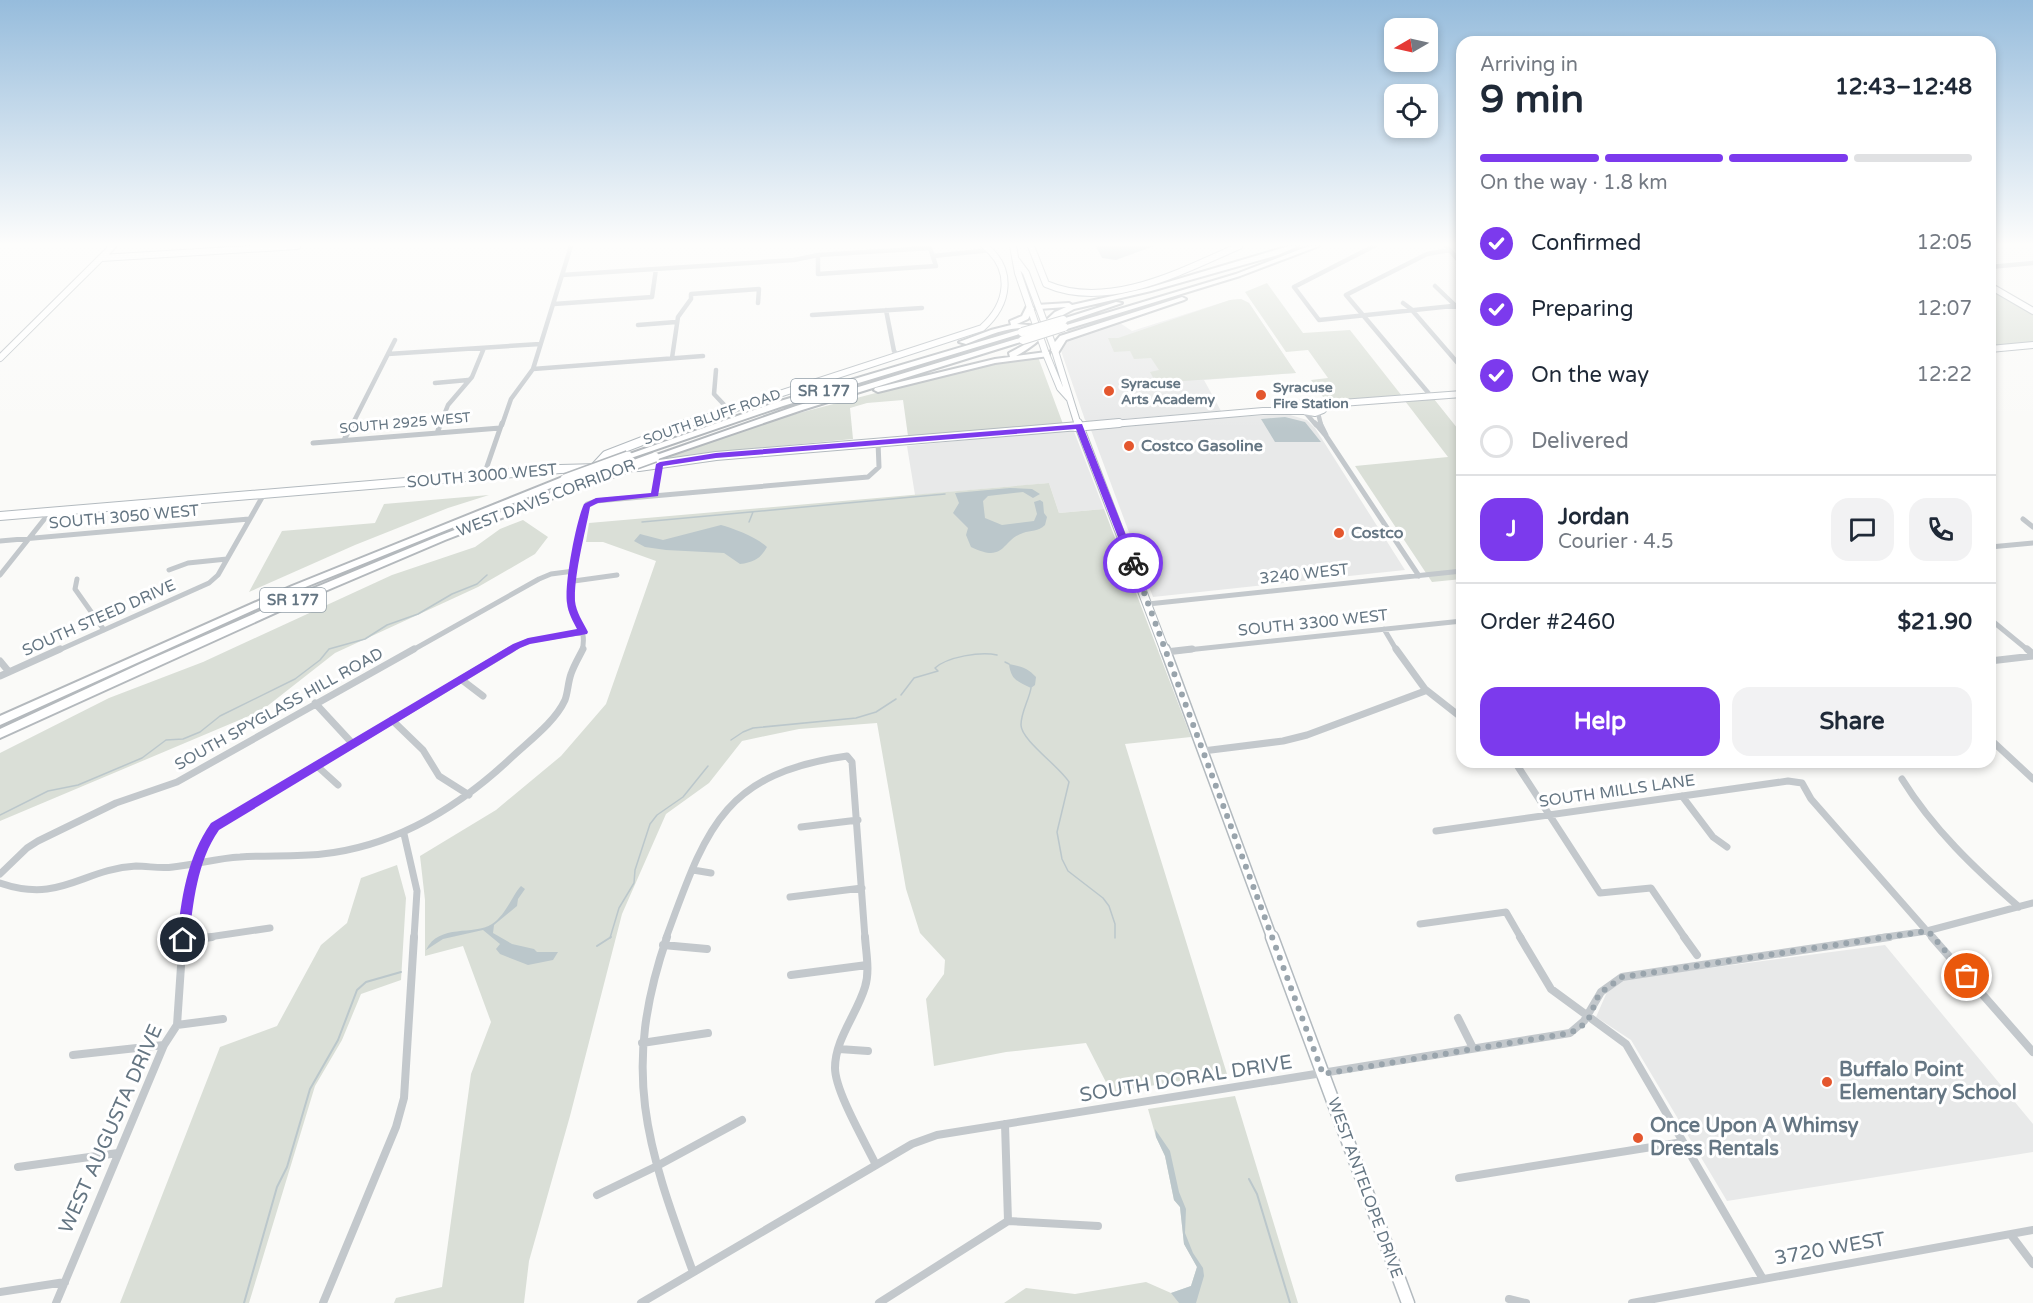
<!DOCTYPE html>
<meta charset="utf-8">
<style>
:root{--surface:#fff;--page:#f2f2f3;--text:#1f2937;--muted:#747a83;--line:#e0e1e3;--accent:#7c3aed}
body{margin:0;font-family:"Varela Round",sans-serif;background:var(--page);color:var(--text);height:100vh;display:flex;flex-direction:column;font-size:22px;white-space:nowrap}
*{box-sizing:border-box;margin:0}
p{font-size:20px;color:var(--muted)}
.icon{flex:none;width:33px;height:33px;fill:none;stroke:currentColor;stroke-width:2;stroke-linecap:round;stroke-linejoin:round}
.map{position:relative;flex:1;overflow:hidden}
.side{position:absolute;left:1456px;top:36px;width:540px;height:732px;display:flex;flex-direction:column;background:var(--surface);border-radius:18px;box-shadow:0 3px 9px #0003}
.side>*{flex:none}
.needle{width:39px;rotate:261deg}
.controls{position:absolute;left:1384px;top:18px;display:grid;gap:12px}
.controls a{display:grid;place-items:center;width:54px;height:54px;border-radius:12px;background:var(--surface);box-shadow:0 3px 9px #0003;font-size:30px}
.pin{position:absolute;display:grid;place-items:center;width:51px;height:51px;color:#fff;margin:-26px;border:3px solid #fff;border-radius:50%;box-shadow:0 2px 6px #0007}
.courier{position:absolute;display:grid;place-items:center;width:60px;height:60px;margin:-30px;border:4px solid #7c3aed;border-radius:50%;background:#fff;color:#222;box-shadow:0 2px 8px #0007}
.summary em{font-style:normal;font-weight:800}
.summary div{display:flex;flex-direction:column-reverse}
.summary{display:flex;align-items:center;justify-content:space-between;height:102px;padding:0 24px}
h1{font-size:39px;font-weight:800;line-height:45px}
.bar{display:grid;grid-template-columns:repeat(4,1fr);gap:9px 6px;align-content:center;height:72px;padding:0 24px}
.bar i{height:8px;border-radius:4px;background:var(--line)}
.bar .active{background:var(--accent)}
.bar p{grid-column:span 4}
.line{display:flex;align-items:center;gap:15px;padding:0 24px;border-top:2px solid var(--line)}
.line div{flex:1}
.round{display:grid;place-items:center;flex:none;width:63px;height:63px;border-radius:18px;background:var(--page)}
ol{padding:0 24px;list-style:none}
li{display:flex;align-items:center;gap:18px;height:66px}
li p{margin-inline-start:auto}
li .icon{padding:6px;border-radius:50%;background:var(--accent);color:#fff;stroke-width:4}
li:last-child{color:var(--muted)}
li i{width:33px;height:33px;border:3px solid var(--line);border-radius:50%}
.button{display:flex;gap:12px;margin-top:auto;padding:12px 24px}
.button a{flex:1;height:69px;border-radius:18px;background:var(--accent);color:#fff;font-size:24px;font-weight:800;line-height:69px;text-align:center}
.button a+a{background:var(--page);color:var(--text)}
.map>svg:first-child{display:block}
.built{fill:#e8e9e9}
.green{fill:#dadfd7}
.water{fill:#bbc7cb}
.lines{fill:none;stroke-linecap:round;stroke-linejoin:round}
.stream-far1{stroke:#bbc7cb;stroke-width:1.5}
.stream{stroke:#bbc7cb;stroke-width:2}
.secondary-far3-casing{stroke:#b3babf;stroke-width:8}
.secondary-far2-casing{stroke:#b3babf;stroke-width:10}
.secondary-far1-casing{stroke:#b3babf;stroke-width:12}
.secondary-casing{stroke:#b3babf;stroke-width:15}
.primary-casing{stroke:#b5babe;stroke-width:8}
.highway-casing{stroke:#b4b9bd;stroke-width:4}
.street-far3{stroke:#c3c8cc;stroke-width:4.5}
.street-far2{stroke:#c3c8cc;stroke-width:5}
.street-far1{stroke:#c3c8cc;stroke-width:7}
.street{stroke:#c3c8cc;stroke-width:8}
.secondary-far3{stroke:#fff;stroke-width:6}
.secondary-far2{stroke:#fff;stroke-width:8}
.secondary-far1{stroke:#fff;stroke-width:9}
.secondary{stroke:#fff;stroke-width:12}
.primary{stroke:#fff;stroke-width:6}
.highway{fill:#fff;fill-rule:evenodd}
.highway-bridge-far1-casing{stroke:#b4b9bd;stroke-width:10;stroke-linecap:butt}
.highway-bridge-casing{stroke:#b4b9bd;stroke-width:12;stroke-linecap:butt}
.highway-bridge-far1{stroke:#fff;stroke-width:8}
.highway-bridge{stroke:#fff;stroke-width:9}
.route{fill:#7c3aed}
.done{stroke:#99a4ac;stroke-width:6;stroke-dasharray:0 10.8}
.poi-dot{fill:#e4572e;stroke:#fff;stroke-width:2}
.labels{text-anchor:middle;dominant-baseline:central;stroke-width:6;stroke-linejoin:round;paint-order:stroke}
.far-poi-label{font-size:14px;font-weight:bold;fill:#657683;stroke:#fff;text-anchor:start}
.far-street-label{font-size:14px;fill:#657683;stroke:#fff}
.shield{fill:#fff;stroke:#939fa8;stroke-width:1.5}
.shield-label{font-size:15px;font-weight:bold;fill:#657683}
.poi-label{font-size:16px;font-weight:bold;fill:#657683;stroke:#fff;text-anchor:start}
.street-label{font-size:16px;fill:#657683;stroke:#fff}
.near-poi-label{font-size:20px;font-weight:bold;fill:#657683;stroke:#fff;text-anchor:start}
.near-street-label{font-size:20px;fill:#657683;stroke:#fff}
</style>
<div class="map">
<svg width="2033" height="1303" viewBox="0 0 2033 1303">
<rect width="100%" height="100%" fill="#fafaf8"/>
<path class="built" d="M1241,299L1249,303L1296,373L1204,380L1221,411L1088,422L1085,420L1059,345L1067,339L1120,323L1132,331L1230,300Z
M1287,414L1307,420L1315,428L1405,570L1153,597L1091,430L1180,420Z
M1073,429L1104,509L1059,513L1049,483L915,495L907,446Z
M1885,945L2033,1124V1152L1727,1201L1631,1040L1596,1017L1607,992L1625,979Z"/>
<path class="green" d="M1267,283L1303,333L1350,330L1402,396L1326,401L1311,380L1328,378L1308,350L1286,352L1245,292Z
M1990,288L2033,313V343L1991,346Z
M1241,299L1249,303L1296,373L1156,383L1150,372L1159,370L1151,358L1134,359L1130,351L1114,352L1108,338H1118L1230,300Z
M1038,357L1063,424L908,436L903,400L867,403L850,408L853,439L707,453L650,461L780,418L979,366Z
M1434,399L1462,434V579L1432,582L1355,466L1448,457L1405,401Z
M1049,483L1059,513L1104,509L1191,737L1125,744L1227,1074L1111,1092L1086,1043L1006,1052L934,1066L926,999L944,974L945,960L920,933L906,889L877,723L799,729L742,741L709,783L666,814L622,914L570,1116L529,1261L524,1303H394L396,1298L442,1287L471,1074L491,1022L463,946L425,956V900L420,856L496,810L561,756L606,704L656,561L603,542H586L589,523Z
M489,495L448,508L355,545L249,592L282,531L375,523L384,504Z
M523,520L548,537L535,554L478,587L335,653L261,711L0,821V753L109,698L203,662L392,575L475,547L500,529Z
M397,865L406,898L401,980L361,994L342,1040L315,1086L249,1303H120L220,1047L277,1026L321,945L347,923L361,878Z
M1235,1096L1298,1303H1004L1026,1288L1075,1294L1146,1282L1171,1293L1191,1286L1197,1267L1184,1244L1180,1207L1174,1200L1165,1156L1156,1137L1148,1109Z"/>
<path class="water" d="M1096,246H1154L1116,260L1102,258Z
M1285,417L1305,422L1321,442H1275L1261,419Z
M1010,488L1032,489L1040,494L1033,498L1023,492L988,496L983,501L985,518L1002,525L1034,521L1037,514L1034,502L1040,500L1043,502L1044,513L1047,517L1045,525C1038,532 1031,530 1023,533C1001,540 1006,564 971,547L966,535L968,528L953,513L959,503L955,493Z
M721,525C733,528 758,538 767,547C760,559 754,562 740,564L724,553L666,550L645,547L634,541L640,534L663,540Z
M1009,664C1020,666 1028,668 1036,677L1035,685L1031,688C1017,681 1011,680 1009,664Z
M521,886L525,889L518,899L517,906L494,925L493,933L512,944L534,949L537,952H558L553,960L528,965L500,954L496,949L500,944L483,930L443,939L426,950C439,923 474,936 492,924C506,915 513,894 521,886Z
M1155,1129L1170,1151L1179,1192L1186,1209L1185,1233L1193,1253L1203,1268L1204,1276L1196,1303H1179L1171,1293L1191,1286L1197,1267L1184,1244L1180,1207L1174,1200L1165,1156L1156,1137Z"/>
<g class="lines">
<path class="stream-far1" d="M642,522L945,494
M749,522L753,512
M1005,662L1009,664
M1031,688C1029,700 1021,712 1021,725C1021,740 1060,767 1069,782L1057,832L1062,859L1068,871L1103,898L1109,906L1115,924V938
M901,695L914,678L938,671L935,668C947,657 981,651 997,655
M731,740L743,732L753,728L856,718L876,712L896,699
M0,815L48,791L78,785L142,758L166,740L183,739L200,732L220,716L295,679L320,660L329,649L365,639L387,625L418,614L452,594L477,584L487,575
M610,938L619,908L634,883L635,870L650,824L657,815L683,797L708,766"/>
<path class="stream" d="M597,946L611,937
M1249,1179L1257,1194L1290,1303
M244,1303L277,1187L287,1167L310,1089L338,1040L357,990L366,982L401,972"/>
<defs>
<path id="secondary-far3" d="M1031,246L1046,284C1108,311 1182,271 1239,246
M101,258L297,246
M1990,286L2033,311
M1990,349L2033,345
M1055,351L1078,425
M1046,354L1060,388L1069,398
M0,358L113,246
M1307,400L1322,404L1323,410L1315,413L1304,411L1300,404Z
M1319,402L1328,404L1462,394
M684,425L982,328C1009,304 1014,270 985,246
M1101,425L1263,411H1304"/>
<path id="secondary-far2" d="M1078,423L1165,651
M1075,427L1119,423
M594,468L606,455L689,423
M0,516L560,469L639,467L716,456L1079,426"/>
<path id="secondary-far1" d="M1165,649L1272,938"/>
<path id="secondary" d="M1272,937L1408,1303"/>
<path id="primary" d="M1013,246L1018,273L1046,354
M1017,261L1026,273L1055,351"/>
<path id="highway" d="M1289,246H1298L1278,255L1151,291L1074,309L1061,316L1047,327L1049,329C1042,339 1029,349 1016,356L1046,352H1049V356L995,363L878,392L874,390L875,388L995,359L1010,357L1009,353L1024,345L1040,331C1016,322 988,336 966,344L959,342L991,330L1011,325L1010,321L1022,316L1027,306L1034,308L1028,319L1017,324L1040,326L1055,312L1066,307L1039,309H1036V305L1069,303L1072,305L1148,288Z
M1309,246H1319L1240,276L1067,329L1060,327L1236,274Z
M1182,297L1186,299L1184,300L1066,340L1058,353L1051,351L1055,342L1060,336Z
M1116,302L1122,303L1066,322L1059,320Z
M1019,330L1026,332L783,406L631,458H625L624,456L777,402Z
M1020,338L1027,340L802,410L658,459L655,460L651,457L796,406Z
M565,476L568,477V481L298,590L0,725V716L292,586Z
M592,477L596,480L595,482L445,540L297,603L0,738V729L142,663L290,598L439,536Z"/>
</defs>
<use href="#secondary-far3" class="secondary-far3-casing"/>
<use href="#secondary-far2" class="secondary-far2-casing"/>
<use href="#secondary-far1" class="secondary-far1-casing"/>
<use href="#secondary" class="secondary-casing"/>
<use href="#primary" class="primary-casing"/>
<use href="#highway" class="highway-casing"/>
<path class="street-far3" d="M1374,246L1294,287L1319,320L1462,305
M1446,246L1462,264
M930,248L936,266L818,274V255Z
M933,256L991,250
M1990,267L2033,263
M562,275L794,260L818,255
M1435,286L1462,312
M1403,303L1411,309L1462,368
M554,304L652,297L656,269
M886,310L894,351L899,356
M812,315L922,308
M638,325L676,322
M388,354L540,344
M672,358L678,317L691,299V294L759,289L758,303
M533,369L703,356
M716,370L714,394L729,410
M435,383L468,380
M1431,396L1346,295L1427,254L1450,250
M1304,411L1316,425
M1318,413L1321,425
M352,425L395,340
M440,425L448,405L472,377L484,348
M502,425L511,399L533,369L571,246"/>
<path class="street-far2" d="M1315,423L1326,436L1419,576
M1320,423L1326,435
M437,433L441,423
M344,440L353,423
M313,443L500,428
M484,475L502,423
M655,495L660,464
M2023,519L2033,527
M0,541L249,519
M1990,547L2033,543
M169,570L188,563L227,559
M0,575L50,512
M77,579L75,589L104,630
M574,581L617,575
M1148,604L1462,571
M1990,619L2029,651
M1384,629L1397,651
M57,651L209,583L218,575L264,494
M411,651L539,579L551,574L574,571
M509,651L528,641L584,632
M582,651C588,626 573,623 571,602C569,576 581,530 587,504L596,501L868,477L879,467L878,442
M1178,651L1462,621"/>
<path class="street-far1" d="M1396,649L1425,689L1462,718
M2027,649L2033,654
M1166,652L1192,649
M0,661L9,672
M1990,661L2033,656
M0,676L60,649
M462,680L483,696
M315,703L352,743
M392,720L423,750L439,776L469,795
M1990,739L2033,779
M1203,751L1283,741L1307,735L1425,691
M1515,762L1600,893L1651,888L1685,938
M317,766L338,785
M1902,779C1933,829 1975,869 2019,907
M1682,796L1713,837L1727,847
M801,827L858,820
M1436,831L1788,781L1802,783L1811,799L1933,938
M404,834L417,891L414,938
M693,870L711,873
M0,874L27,848L38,841L116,803L177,782L414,649
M0,883C61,904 82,869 136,866C149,866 160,869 173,867C195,865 217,858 240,857C267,855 295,857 322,854C396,846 459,807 512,757C529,741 555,722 565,700C568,692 568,682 571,674C574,665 579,657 583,649
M790,897L862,888
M1420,924L1506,912L1521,938
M183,938C187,900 192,859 215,827L512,649
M202,938L270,928
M666,938C706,830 721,774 847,756L852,762L865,938
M1879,938L1927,931L2033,903"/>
<path class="street" d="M667,937C621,1071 646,1144 693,1272
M865,937C866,953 870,971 865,987C857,1014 835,1039 835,1068C835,1091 865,1142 876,1165
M1520,937L1551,989L1626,1044L1763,1279
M1684,937L1697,955
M1932,937L2033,1052
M183,941L212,937
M663,945L707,949
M791,975L867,965
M1458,1018L1473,1048
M177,1025L223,1019
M642,1043L708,1033
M839,1049L868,1051
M73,1055L164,1045
M1005,1124L1008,1221
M18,1167L118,1153
M1459,1178L1683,1142
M597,1195L657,1166L742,1120
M1008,1221L1098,1226
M2011,1235L2033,1264
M0,1292L65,1282
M1509,1299L1526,1303
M56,1303L164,1045L177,1025L183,937
M323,1303L396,1127L404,1098L414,937
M641,1303L912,1144L937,1135L1570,1033L1584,1021L1601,992L1622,977L1889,937
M879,1303L1008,1221
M1632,1303L2033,1230"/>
<use href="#secondary-far3" class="secondary-far3"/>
<use href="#secondary-far2" class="secondary-far2"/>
<use href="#secondary-far1" class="secondary-far1"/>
<use href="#secondary" class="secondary"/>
<use href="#primary" class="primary"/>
<use href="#highway" class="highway"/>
<defs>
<path id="highway-bridge-far1" d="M1022,332L1063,320
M1023,340L1064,327"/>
<path id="highway-bridge" d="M565,479L628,456
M592,480L655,457"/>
</defs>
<use href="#highway-bridge-far1" class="highway-bridge-far1-casing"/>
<use href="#highway-bridge" class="highway-bridge-casing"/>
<use href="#highway-bridge-far1" class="highway-bridge-far1"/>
<use href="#highway-bridge" class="highway-bridge"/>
</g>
<linearGradient id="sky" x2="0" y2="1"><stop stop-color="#96bcdc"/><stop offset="0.57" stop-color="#fdfdfc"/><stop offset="1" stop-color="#fdfdfc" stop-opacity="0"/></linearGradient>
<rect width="2033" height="429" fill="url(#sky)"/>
<path class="route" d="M1082,424L1137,563L1136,565L1128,563L1076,429L716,458L663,466L658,496L598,503L590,507C585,534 574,574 575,601C576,612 583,622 588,632L587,634L530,644L520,648L219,830C197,861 193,904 189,940L187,944H178L177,940C181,900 187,857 211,823L513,644L528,638L577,629C573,621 568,613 567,603C564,585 576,521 584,504L596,498L651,493L656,464L660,462L716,453Z"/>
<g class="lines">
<path class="done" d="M1133,563L1323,1074L1570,1033L1580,1028L1589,1018L1599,994L1622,977L1928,931L1967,976"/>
</g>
<g class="poi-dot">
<circle cx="1109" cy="391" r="6"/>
<circle cx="1261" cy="395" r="6"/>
<circle cx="1129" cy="446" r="6"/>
<circle cx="1339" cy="533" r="6"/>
<circle cx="1827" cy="1082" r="6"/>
<circle cx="1638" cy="1138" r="6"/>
</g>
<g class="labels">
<g class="far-poi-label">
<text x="1121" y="383">Syracuse<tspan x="1121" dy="16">Arts Academy</tspan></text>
<text x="1273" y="387">Syracuse<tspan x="1273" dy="16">Fire Station</tspan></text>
</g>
<g class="far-street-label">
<text transform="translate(712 417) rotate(-19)">SOUTH BLUFF ROAD</text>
<text transform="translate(405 423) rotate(-5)">SOUTH 2925 WEST</text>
</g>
<g class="shield">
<rect x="791" y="379" width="66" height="24" rx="4.5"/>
<rect x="260" y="588" width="66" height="24" rx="4.5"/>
</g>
<g class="shield-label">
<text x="824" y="391">SR 177</text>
<text x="293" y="600">SR 177</text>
</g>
<g class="poi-label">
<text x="1141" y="446">Costco Gasoline</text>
<text x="1351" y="533">Costco</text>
</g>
<g class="street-label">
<text transform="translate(482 476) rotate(-5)">SOUTH 3000 WEST</text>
<text transform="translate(546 498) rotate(-21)">WEST DAVIS CORRIDOR</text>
<text transform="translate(124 517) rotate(-5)">SOUTH 3050 WEST</text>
<text transform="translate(1304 574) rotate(-6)">3240 WEST</text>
<text transform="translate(99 618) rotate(-24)">SOUTH STEED DRIVE</text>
<text transform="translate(1313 623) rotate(-6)">SOUTH 3300 WEST</text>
<text transform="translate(279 709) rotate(-29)">SOUTH SPYGLASS HILL ROAD</text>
<text transform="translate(1617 791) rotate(-8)">SOUTH MILLS LANE</text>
<text transform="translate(1365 1188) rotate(70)">WEST ANTELOPE DRIVE</text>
</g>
<g class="near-poi-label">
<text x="1839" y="1070">Buffalo Point<tspan x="1839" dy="23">Elementary School</tspan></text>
<text x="1650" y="1126">Once Upon A Whimsy<tspan x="1650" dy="23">Dress Rentals</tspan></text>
</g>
<g class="near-street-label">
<text transform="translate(1186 1079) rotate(-9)">SOUTH DORAL DRIVE</text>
<text transform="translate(111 1129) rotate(-66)">WEST AUGUSTA DRIVE</text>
<text transform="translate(1830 1249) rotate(-10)">3720 WEST</text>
</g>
</g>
</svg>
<div class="controls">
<a><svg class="needle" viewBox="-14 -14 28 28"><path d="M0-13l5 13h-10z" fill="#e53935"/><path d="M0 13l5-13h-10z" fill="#747a83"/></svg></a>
<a><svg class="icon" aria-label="locate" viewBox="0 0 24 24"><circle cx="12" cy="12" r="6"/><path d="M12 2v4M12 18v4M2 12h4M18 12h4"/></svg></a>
</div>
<div class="pin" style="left:1967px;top:976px;background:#ea580c"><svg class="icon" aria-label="bag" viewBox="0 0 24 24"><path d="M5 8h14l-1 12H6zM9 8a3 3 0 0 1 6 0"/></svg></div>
<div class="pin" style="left:183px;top:940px;background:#1f2937"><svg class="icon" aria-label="home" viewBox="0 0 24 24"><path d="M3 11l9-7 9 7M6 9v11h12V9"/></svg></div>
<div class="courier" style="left:1133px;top:563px"><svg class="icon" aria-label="bike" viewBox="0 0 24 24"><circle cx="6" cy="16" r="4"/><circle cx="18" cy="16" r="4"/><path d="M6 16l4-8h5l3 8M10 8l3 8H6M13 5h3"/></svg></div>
<section class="side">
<div class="summary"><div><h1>9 min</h1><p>Arriving in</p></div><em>12:43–12:48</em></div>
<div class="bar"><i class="active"></i><i class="active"></i><i class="active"></i><i></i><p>On the way · 1.8 km</p></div>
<ol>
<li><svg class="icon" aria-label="check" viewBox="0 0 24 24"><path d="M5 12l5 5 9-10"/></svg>Confirmed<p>12:05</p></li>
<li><svg class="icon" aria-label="check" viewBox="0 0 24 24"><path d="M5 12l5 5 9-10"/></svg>Preparing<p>12:07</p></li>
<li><svg class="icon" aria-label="check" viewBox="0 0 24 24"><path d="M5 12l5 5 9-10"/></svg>On the way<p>12:22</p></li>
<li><i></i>Delivered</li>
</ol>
<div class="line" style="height:108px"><b class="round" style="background:var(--accent);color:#fff">J</b><div><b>Jordan</b><p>Courier · 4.5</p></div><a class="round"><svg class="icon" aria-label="chat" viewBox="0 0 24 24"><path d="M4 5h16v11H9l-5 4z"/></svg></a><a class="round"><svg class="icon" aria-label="phone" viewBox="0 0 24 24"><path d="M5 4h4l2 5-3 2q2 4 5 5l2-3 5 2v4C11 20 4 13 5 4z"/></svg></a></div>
<div class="line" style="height:78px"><div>Order #2460</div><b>$21.90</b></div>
<div class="button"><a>Help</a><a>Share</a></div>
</section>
</div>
